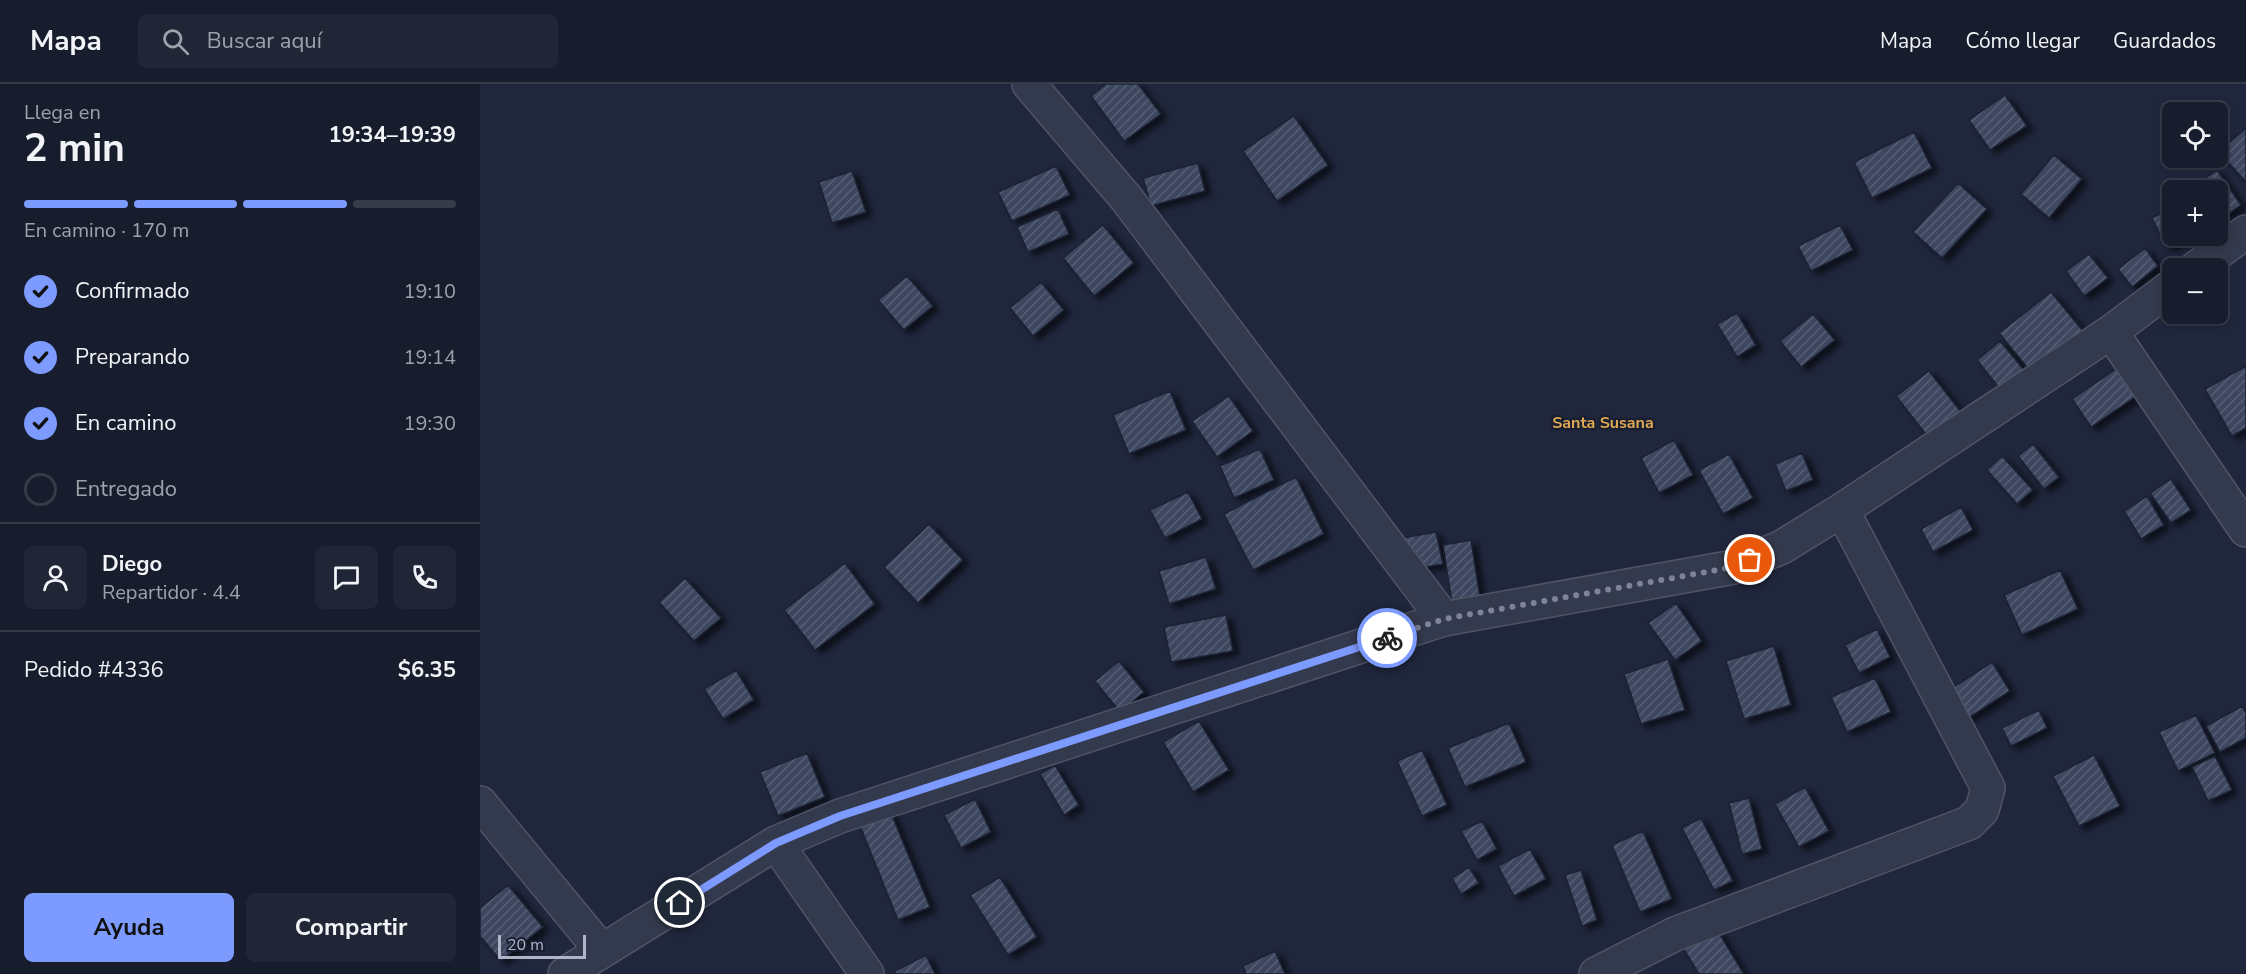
<!DOCTYPE html>
<html lang="es">
<meta charset="utf-8">
<style>
:root{--surface:#181d2e;--page:#212636;--text:#f1f3f6;--muted:#9fa2aa;--line:#363b4a;--accent:#7d9aff}
body{margin:0;font-family:"Nunito Sans",sans-serif;background:var(--page);color:var(--text);height:100vh;display:flex;flex-direction:column;font-size:22px;white-space:nowrap}
*{box-sizing:border-box;margin:0}
p{font-size:20px;color:var(--muted)}
.icon{flex:none;width:33px;height:33px;fill:none;stroke:currentColor;stroke-width:2;stroke-linecap:round;stroke-linejoin:round}
.map{position:relative;flex:1;overflow:hidden}
.drawer{display:flex;flex-direction:column;background:var(--surface);width:480px}
.drawer>*{flex:none}
.buttons{position:absolute;left:1682px;top:18px;display:grid;gap:12px}
.buttons a{display:grid;place-items:center;width:66px;height:66px;border-radius:9px;background:var(--surface);box-shadow:0 3px 9px #0003,0 0 0 2px var(--line);font-size:30px}
.scale{position:absolute;left:18px;bottom:15px;width:88px;box-sizing:border-box;padding-left:6px;border:3px solid #afb4c9;border-top:0;font-size:16px;line-height:21px;white-space:nowrap;color:#afb4c9;-webkit-text-stroke:4px #191f31;paint-order:stroke}
.pin{position:absolute;display:grid;place-items:center;width:51px;height:51px;color:#fff;margin:-26px;border:3px solid #fff;border-radius:50%;box-shadow:0 2px 6px #0007}
.courier{position:absolute;display:grid;place-items:center;width:60px;height:60px;margin:-30px;border:4px solid #7d9aff;border-radius:50%;background:#fff;color:#222;box-shadow:0 2px 8px #0007}
.headline em{font-style:normal;font-weight:700}
.headline div{display:flex;flex-direction:column-reverse}
.headline{display:flex;align-items:center;justify-content:space-between;height:102px;padding:0 24px}
h1{font-size:39px;font-weight:700;line-height:45px}
.bar{display:grid;grid-template-columns:repeat(4,1fr);gap:9px 6px;align-content:center;height:72px;padding:0 24px}
.bar i{height:8px;border-radius:4px;background:var(--line)}
.bar .current{background:var(--accent)}
.bar p{grid-column:span 4}
.line{display:flex;align-items:center;gap:15px;padding:0 24px;border-top:2px solid var(--line)}
.line div{flex:1}
.round{display:grid;place-items:center;flex:none;width:63px;height:63px;border-radius:9px;background:var(--page)}
ol{padding:0 24px;list-style:none}
li{display:flex;align-items:center;gap:18px;height:66px}
li p{margin-inline-start:auto}
li .icon{padding:6px;border-radius:50%;background:var(--accent);color:#111;stroke-width:4}
li:last-child{color:var(--muted)}
li i{width:33px;height:33px;border:3px solid var(--line);border-radius:50%}
.action{display:flex;gap:12px;margin-top:auto;padding:12px 24px}
.action a{flex:1;height:69px;border-radius:9px;background:var(--accent);color:#111;font-size:24px;font-weight:700;line-height:69px;text-align:center}
.action a+a{background:var(--page);color:var(--text)}
header{display:flex;align-items:center;gap:36px;box-sizing:border-box;height:84px;padding:0 30px;background:var(--surface);border-bottom:2px solid var(--line)}
header strong{font-size:28px}
nav{display:flex;gap:33px;margin-inline-start:auto;font-size:21px}
.search{width:420px;height:54px;background:var(--page);display:flex;align-items:center;gap:15px;box-sizing:border-box;padding:0 21px;border-radius:9px;color:var(--muted);font-size:22px}
main{display:flex;flex:1;min-height:0}
.map>svg:first-child{display:block}
.building{fill:url(#building-hatch);stroke:#1b2133;stroke-width:1.5;filter:url(#shadow)}
.lines{fill:none;stroke-linecap:round;stroke-linejoin:round}
.street-casing{stroke:#4f5467;stroke-width:36}
.street{stroke:#343a4d;stroke-width:33}
.done{stroke:#7d8398;stroke-width:6;stroke-dasharray:0 10.8}
.route{stroke:#7d9aff;stroke-width:8}
.labels{text-anchor:middle;dominant-baseline:central;stroke-width:5;stroke-linejoin:round;paint-order:stroke}
.neighbourhood-label{font-size:16px;font-weight:bold;fill:#dfa853;stroke:#191f31}
</style>
<header>
<strong>Mapa</strong>
<div class="search"><svg class="icon" aria-label="search" viewBox="0 0 24 24"><circle cx="10" cy="10" r="6"/><path d="M15 15l6 6"/></svg>Buscar aquí</div>
<nav><a>Mapa</a><a>Cómo llegar</a><a>Guardados</a></nav>
</header>
<main>
<section class="drawer">
<div class="headline"><div><h1>2 min</h1><p>Llega en</p></div><em>19:34–19:39</em></div>
<div class="bar"><i class="current"></i><i class="current"></i><i class="current"></i><i></i><p>En camino · 170 m</p></div>
<ol>
<li><svg class="icon" aria-label="check" viewBox="0 0 24 24"><path d="M5 12l5 5 9-10"/></svg>Confirmado<p>19:10</p></li>
<li><svg class="icon" aria-label="check" viewBox="0 0 24 24"><path d="M5 12l5 5 9-10"/></svg>Preparando<p>19:14</p></li>
<li><svg class="icon" aria-label="check" viewBox="0 0 24 24"><path d="M5 12l5 5 9-10"/></svg>En camino<p>19:30</p></li>
<li><i></i>Entregado</li>
</ol>
<div class="line" style="height:108px"><a class="round"><svg class="icon" aria-label="person" viewBox="0 0 24 24"><circle cx="12" cy="8" r="4"/><path d="M4 21q1-7 8-7t8 7"/></svg></a><div><b>Diego</b><p>Repartidor · 4.4</p></div><a class="round"><svg class="icon" aria-label="chat" viewBox="0 0 24 24"><path d="M4 5h16v11H9l-5 4z"/></svg></a><a class="round"><svg class="icon" aria-label="phone" viewBox="0 0 24 24"><path d="M5 4h4l2 5-3 2q2 4 5 5l2-3 5 2v4C11 20 4 13 5 4z"/></svg></a></div>
<div class="line" style="height:78px"><div>Pedido #4336</div><b>$6.35</b></div>
<div class="action"><a>Ayuda</a><a>Compartir</a></div>
</section>
<div class="map">
<svg width="1766" height="890" viewBox="0 0 1766 890">
<defs>
<pattern id="building-hatch" width="6" height="6" patternUnits="userSpaceOnUse" patternTransform="scale(1.5)"><rect width="6" height="6" fill="#3e465f"/><path d="M-1 1l2-2M0 6l6-6M5 7l2-2" fill="none" stroke="#575e75"/></pattern>
<filter id="shadow"><feDropShadow dx="6" dy="4" stdDeviation="3" flood-color="#0009"/></filter>
</defs>
<rect width="100%" height="100%" fill="#20273d"/>
<path class="building" d="M626,0H658L681,30L644,57L611,12Z
M1525,11L1547,42L1510,66L1489,36Z
M814,32L848,81L797,117L763,67Z
M1766,44V98L1739,68Z
M1434,48L1452,84L1392,114L1374,78Z
M1574,71L1602,95L1569,134L1541,110Z
M718,79L725,107L671,122L663,94Z
M576,82L590,111L532,137L518,108Z
M1737,86L1761,121L1741,135L1737,130V106H1721L1717,99Z
M372,87L386,128L352,139L339,98Z
M1478,99L1507,125L1462,174L1433,148Z
M1692,124V152H1712L1687,164L1672,134Z
M578,125L589,150L548,168L537,143Z
M623,141L654,179L614,212L583,174Z
M1360,141L1373,166L1331,187L1318,162Z
M1665,164L1678,182L1652,203L1638,185Z
M1609,170L1628,194L1604,212L1586,187Z
M427,192L453,222L424,246L398,216Z
M561,198L584,226L553,252L530,224Z
M1571,208L1603,247L1551,288L1519,249Z
M1257,229L1276,261L1257,273L1237,240Z
M1333,230L1355,256L1321,283L1300,257Z
M1520,257L1544,286L1520,305L1497,276Z
M1766,282V344L1752,352L1725,305Z
M1636,285L1655,313L1611,343L1592,315Z
M1449,287L1481,328L1448,353L1416,312Z
M690,307L706,346L649,370L633,331Z
M749,312L773,347L737,373L712,337Z
M1194,356L1213,391L1179,409L1161,374Z
M1553,360L1579,393L1564,405L1538,372Z
M780,365L794,396L754,414L740,382Z
M1322,369L1333,396L1306,407L1295,380Z
M1249,370L1273,414L1243,430L1219,386Z
M1522,372L1553,406L1537,420L1507,386Z
M816,393L844,450L773,486L744,430Z
M1691,395L1711,426L1691,439L1670,409Z
M708,408L722,435L685,454L670,426Z
M1667,412L1684,441L1661,455L1644,427Z
M1481,423L1493,446L1453,468L1441,445Z
M449,440L483,476L438,519L404,483Z
M956,448L963,480L929,486L922,454Z
M991,456L1000,514L972,519L963,461Z
M726,473L736,505L689,520L679,487Z
M365,479L395,520L335,566L304,526Z
M1580,486L1598,525L1542,551L1524,511Z
M205,494L241,534L214,557L179,518Z
M1196,519L1222,557L1195,576L1168,539Z
M746,531L753,567L691,578L684,543Z
M1397,545L1410,573L1379,589L1365,561Z
M1294,562L1311,621L1264,635L1246,577Z
M1188,575L1205,626L1161,640L1144,590Z
M639,577L664,608L640,628L615,597Z
M1512,578L1530,607L1487,635L1469,606Z
M256,586L274,616L243,635L224,605Z
M1395,594L1411,628L1367,648L1351,613Z
M1762,622L1766,629V654L1740,668L1726,642Z
M1559,626L1567,644L1531,662L1522,644Z
M1716,631L1735,669L1698,687L1679,648Z
M719,637L749,686L713,708L683,658Z
M1029,639L1046,678L985,703L968,664Z
M942,666L967,721L942,732L917,677Z
M327,669L345,713L298,732L280,688Z
M1614,671L1640,722L1599,742L1573,692Z
M1735,672L1752,706L1728,717L1712,683Z
M575,681L599,721L584,731L560,690Z
M1325,703L1349,747L1319,763L1295,720Z
M1269,714L1282,765L1262,770L1249,719Z
M495,715L511,748L481,764L464,731Z
M411,729L450,823L418,836L380,742Z
M1221,734L1253,797L1234,806L1202,744Z
M1002,737L1017,765L997,776L981,747Z
M1163,747L1192,815L1160,828L1132,761Z
M1050,765L1066,795L1034,812L1018,782Z
M989,783L999,799L981,810L972,794Z
M1101,786L1117,836L1102,842L1085,791Z
M520,793L557,853L528,871L490,811Z
M28,801L63,843L21,877L0,852V824Z
M1236,844L1264,890H1219L1203,864Z
M795,867L805,890H766L763,882Z
M446,871L455,890H416L415,887Z"/>
<g class="lines">
<defs>
<path id="street" d="M549,0L646,114L964,535
M1716,184L1766,148
M1631,248L1766,446
M0,719L122,867
M296,759L387,890
M85,890L296,759L360,732L964,535L1254,483L1302,463L1362,426L1631,248L1692,202
M1116,890L1195,850L1489,739L1502,726L1508,704L1362,426"/>
</defs>
<use href="#street" class="street-casing"/>
<use href="#street" class="street"/>
</g>
<g class="lines">
<path class="done" d="M907,554L964,535L1254,483L1270,476"/>
<path class="route" d="M200,819L296,759L360,732L907,554"/>
</g>
<g class="labels">
<g class="neighbourhood-label">
<text x="1123" y="339">Santa Susana</text>
</g>
</g>
</svg>
<div class="buttons">
<a><svg class="icon" aria-label="locate" viewBox="0 0 24 24"><circle cx="12" cy="12" r="6"/><path d="M12 2v4M12 18v4M2 12h4M18 12h4"/></svg></a>
<a>+</a>
<a>−</a>
</div>
<div class="scale">20 m</div>
<div class="pin" style="left:1270px;top:476px;background:#ea580c"><svg class="icon" aria-label="bag" viewBox="0 0 24 24"><path d="M5 8h14l-1 12H6zM9 8a3 3 0 0 1 6 0"/></svg></div>
<div class="pin" style="left:200px;top:819px;background:#1f2937"><svg class="icon" aria-label="home" viewBox="0 0 24 24"><path d="M3 11l9-7 9 7M6 9v11h12V9"/></svg></div>
<div class="courier" style="left:907px;top:554px"><svg class="icon" aria-label="bike" viewBox="0 0 24 24"><circle cx="6" cy="16" r="4"/><circle cx="18" cy="16" r="4"/><path d="M6 16l4-8h5l3 8M10 8l3 8H6M13 5h3"/></svg></div>
</div>
</main>
